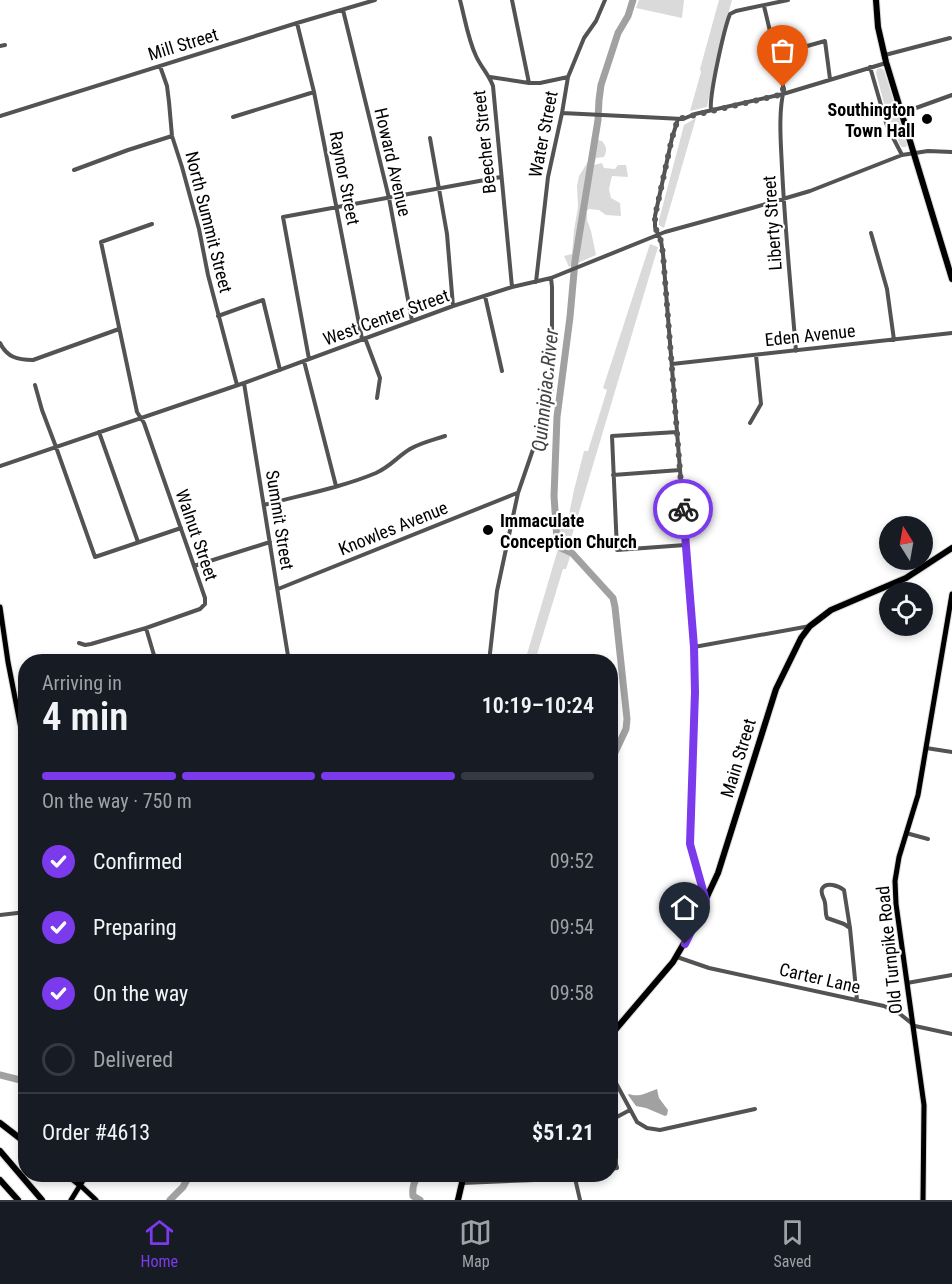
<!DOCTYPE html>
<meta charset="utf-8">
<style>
:root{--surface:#171b24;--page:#242831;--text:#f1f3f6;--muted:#9ea1a6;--line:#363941;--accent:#7c3aed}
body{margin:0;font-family:"Roboto Condensed",sans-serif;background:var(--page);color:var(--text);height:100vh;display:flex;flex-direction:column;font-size:22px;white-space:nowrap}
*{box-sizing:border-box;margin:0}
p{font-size:20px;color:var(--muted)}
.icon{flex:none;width:33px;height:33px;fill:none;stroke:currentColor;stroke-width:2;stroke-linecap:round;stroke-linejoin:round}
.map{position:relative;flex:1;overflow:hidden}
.side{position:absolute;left:18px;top:654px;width:600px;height:528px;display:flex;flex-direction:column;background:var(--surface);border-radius:24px;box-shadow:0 3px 9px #0003}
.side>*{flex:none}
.needle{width:39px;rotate:349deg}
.buttons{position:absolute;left:879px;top:516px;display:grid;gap:12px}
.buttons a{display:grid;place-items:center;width:54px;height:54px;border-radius:50%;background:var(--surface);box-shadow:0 3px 9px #0003;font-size:30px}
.pin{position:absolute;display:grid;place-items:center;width:51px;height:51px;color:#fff;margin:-62px -26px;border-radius:50% 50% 50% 0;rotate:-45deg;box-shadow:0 0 6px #0007}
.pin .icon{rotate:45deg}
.courier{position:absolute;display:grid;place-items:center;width:60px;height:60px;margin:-30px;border:4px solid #7c3aed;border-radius:50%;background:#fff;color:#222;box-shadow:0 2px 8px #0007}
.head em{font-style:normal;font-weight:600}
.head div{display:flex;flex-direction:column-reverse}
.head{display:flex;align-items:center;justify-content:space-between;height:102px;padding:0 24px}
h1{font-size:39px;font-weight:600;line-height:45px}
.bar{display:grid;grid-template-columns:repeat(4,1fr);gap:9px 6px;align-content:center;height:72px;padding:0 24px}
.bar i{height:8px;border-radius:4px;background:var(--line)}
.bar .active{background:var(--accent)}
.bar p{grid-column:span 4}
.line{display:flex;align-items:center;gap:15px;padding:0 24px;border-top:2px solid var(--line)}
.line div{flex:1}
ol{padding:0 24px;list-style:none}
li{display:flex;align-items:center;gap:18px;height:66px}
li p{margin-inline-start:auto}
li .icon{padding:6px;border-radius:50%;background:var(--accent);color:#fff;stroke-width:4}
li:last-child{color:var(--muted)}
li i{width:33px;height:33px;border:3px solid var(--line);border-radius:50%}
.tab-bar{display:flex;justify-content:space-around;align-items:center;height:84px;border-top:2px solid var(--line);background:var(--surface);font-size:16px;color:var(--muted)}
.tab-bar a{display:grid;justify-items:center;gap:3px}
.tab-bar .active{color:var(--accent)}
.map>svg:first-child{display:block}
.green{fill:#dadada}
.water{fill:#a1a1a1}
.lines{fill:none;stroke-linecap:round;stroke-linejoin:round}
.river{stroke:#a1a1a1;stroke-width:7}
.major-casing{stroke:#dbdbdb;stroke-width:7}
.highway-casing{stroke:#dbdbdb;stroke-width:8}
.minor{stroke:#535353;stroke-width:4}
.major{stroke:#000;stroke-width:5}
.highway{stroke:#000;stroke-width:6}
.done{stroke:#595959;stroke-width:6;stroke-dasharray:0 10.8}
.route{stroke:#7c3aed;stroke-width:8}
.poi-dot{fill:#000;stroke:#fff;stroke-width:2}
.labels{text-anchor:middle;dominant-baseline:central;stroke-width:4.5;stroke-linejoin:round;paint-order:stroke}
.street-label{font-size:18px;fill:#000;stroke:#fff}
.poi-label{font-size:18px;font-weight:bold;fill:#000;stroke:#fff;text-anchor:end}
.water-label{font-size:20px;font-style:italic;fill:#424242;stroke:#fff}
</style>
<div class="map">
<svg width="952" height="1200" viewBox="0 0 952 1200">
<rect width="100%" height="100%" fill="#fff"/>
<path class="green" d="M639,0H684L682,18L636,8Z
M719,0H732L719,48L707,107L690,111L701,72L700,69Z
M881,68L884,70L907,145L906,147H902L900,145L886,111L876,73L877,69Z
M696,118L664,228L659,225V220L684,125Z
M595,119H600L597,140L602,141C607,147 607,150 604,157L596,158L594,165L602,163L604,168L615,169L618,165H626L628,177L612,176L609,189L611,198L620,203L621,216L606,215L599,210L589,209L587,211V220L591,231L596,255L569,267L564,256L572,254L574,230L578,207L577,186L579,176L589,160Z
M650,244L658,247L571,539L568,550L571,554L566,569H563L535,661H525L560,542L557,541V532L560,531L559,524H567L574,490L584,451H588L607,390L603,388Z"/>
<path class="water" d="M657,1089L659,1098L668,1110L667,1115L665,1116L646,1108L636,1106L628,1095L629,1094C639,1098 648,1092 657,1089Z"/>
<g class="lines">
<path class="river" d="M610,763L626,729L627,719L615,607L613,598L572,553L561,548L557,540L554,496L557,417L570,317L575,261L598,120L599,100L601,85L618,33L628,16L633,0
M0,1075L24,1081L26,1084
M419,1174C414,1182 412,1187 413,1196L420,1200
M170,1200L183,1187L189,1176L188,1174"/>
<defs>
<path id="major" d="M0,607L8,662L26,754
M80,1185L96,1200
M71,1200L87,1174
M923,1200L924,1105L896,904L895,881L899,857L918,795L952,594"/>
<path id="highway" d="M876,0L878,27L886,62L952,279
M610,1036L673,962L691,931L718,873L776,689L801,638L810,626L831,610L906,578L952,548
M0,1123L26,1143
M0,1151L42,1200
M66,1174L80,1185
M0,1180L18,1200
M458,1200L464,1174"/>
</defs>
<use href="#major" class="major-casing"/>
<use href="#highway" class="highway-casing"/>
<path class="minor" d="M460,0C465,19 468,39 476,56C481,67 489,75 493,86L512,287
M512,0L529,83
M764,6L784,90C778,111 781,145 782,168C785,229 791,290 796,351
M343,10L389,198L412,321
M297,23L314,92L362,339
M0,46L5,45
M775,55L825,41L830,79
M885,55L950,38
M160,66L167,86L169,102L172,136L182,167L199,229L208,275L237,385
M870,67L887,126L902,155
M490,77L529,83H540L568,77
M711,110C709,96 724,29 730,14L736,11L788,0
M562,113L683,119L695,114L783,94L886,63
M902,113L952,95
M0,116L297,23L375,0
M233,117L314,92
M678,119L672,138L655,216V227L661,241L663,254L694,647L695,692L690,844L705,900
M430,138L447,234L453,306
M74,170L128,150L172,136
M871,233L887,289L894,340
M536,282L548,177L562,113L568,77L584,38L596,21L605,0
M485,296L502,371
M218,316L263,300L280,370
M365,338L380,378L377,398
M0,343C7,357 17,360 33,360L119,329
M309,359L283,217L501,177
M304,361L336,486
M672,364L952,333
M244,383L289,662
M35,385L42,410L56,447L95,557L181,528
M750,423L761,404L756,355
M99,432L138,542
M677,432L612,436L617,550L685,545
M0,466L244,383L453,306L512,287L551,278L665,232L752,208L810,191L902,155L928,151L952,152
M613,475L680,470
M264,505C301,495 340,488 376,473C391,466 397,457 410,449C420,443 433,440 445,436
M194,566L270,542
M278,589L517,493
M146,628L156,662
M79,643L85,645L91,644L146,628L200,609L205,604V598L194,566L144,423L137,412L101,242L152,224
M694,647L810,626
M489,662L497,591L518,493L550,400L552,387V287L551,278
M926,748L952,752
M906,833L928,839
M0,915L26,912
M850,928L844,924L827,918C825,913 826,908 825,903C825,899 820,894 822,889C826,881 839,886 844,890L850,928L857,1000
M677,957L709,968L884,1006L900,1014L915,1026L952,1034
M907,983L952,975
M610,1072L637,1122L647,1128L660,1130L755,1109
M610,1123L613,1119L630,1110
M610,1139L617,1168L610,1169
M574,1174L580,1200
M462,1183L535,1180L572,1174"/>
<use href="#major" class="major"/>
<use href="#highway" class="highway"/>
</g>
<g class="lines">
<path class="done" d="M683,509L663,254L661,241L655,227V216L672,138L678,119L783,94V87"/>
<path class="route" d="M683,509L694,647L695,692L690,844L706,901L685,944"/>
</g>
<g class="poi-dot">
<circle cx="927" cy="119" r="6"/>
<circle cx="488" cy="530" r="6"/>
</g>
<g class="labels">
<g class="street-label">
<text transform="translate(183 44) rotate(-17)">Mill Street</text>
<text transform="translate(543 134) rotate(-79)">Water Street</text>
<text transform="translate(484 142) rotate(-96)">Beecher Street</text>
<text transform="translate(393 162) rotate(77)">Howard Avenue</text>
<text transform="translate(345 178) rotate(79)">Raynor Street</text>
<text transform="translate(209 222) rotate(76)">North Summit Street</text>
<text transform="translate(772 223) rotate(-94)">Liberty Street</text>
<text transform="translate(386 317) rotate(-20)">West Center Street</text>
<text transform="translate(810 335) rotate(-6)">Eden Avenue</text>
<text transform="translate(280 520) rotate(81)">Summit Street</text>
<text transform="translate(393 528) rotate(-22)">Knowles Avenue</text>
<text transform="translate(197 535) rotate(71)">Walnut Street</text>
<text transform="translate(738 758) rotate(-73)">Main Street</text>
<text transform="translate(889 950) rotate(-96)">Old Turnpike Road</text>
<text transform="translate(820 978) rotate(13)">Carter Lane</text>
</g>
<g class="poi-label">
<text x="915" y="109">Southington<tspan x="915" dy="21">Town Hall</tspan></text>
<text x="500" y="520" text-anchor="start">Immaculate<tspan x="500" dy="21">Conception Church</tspan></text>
</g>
<g class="water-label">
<text transform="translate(545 390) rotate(-84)">Quinnipiac River</text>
</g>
</g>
</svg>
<div class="buttons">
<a><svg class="needle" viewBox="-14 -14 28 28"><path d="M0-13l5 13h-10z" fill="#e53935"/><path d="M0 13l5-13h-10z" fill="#9ea1a6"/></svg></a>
<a><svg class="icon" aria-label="locate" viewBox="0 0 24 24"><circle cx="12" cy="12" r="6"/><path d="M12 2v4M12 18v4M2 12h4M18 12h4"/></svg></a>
</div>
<div class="pin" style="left:783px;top:87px;background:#ea580c"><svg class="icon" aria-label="bag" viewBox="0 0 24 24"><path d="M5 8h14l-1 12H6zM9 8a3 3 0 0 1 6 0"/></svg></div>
<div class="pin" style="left:685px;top:944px;background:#1f2937"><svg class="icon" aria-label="home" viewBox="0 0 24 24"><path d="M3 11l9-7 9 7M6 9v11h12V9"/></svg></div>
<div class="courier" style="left:683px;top:509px"><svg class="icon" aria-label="bike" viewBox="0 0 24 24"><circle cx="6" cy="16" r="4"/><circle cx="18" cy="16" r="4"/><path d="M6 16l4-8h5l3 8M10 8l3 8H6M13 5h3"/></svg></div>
<section class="side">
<div class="head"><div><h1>4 min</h1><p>Arriving in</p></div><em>10:19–10:24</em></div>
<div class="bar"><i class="active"></i><i class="active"></i><i class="active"></i><i></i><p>On the way · 750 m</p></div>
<ol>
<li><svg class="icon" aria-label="check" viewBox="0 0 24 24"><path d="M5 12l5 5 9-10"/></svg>Confirmed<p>09:52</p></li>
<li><svg class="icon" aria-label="check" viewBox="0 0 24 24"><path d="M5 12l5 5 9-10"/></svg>Preparing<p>09:54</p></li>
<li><svg class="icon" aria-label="check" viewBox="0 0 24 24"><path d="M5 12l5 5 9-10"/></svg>On the way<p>09:58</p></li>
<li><i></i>Delivered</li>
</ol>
<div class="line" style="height:78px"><div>Order #4613</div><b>$51.21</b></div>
</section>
</div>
<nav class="tab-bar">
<a class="active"><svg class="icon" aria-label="home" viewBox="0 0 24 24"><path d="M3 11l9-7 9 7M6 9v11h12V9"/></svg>Home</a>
<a><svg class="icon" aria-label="map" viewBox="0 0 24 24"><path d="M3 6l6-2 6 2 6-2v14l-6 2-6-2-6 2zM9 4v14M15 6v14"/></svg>Map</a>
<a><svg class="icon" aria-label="saved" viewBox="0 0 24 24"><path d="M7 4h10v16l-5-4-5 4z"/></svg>Saved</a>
</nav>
